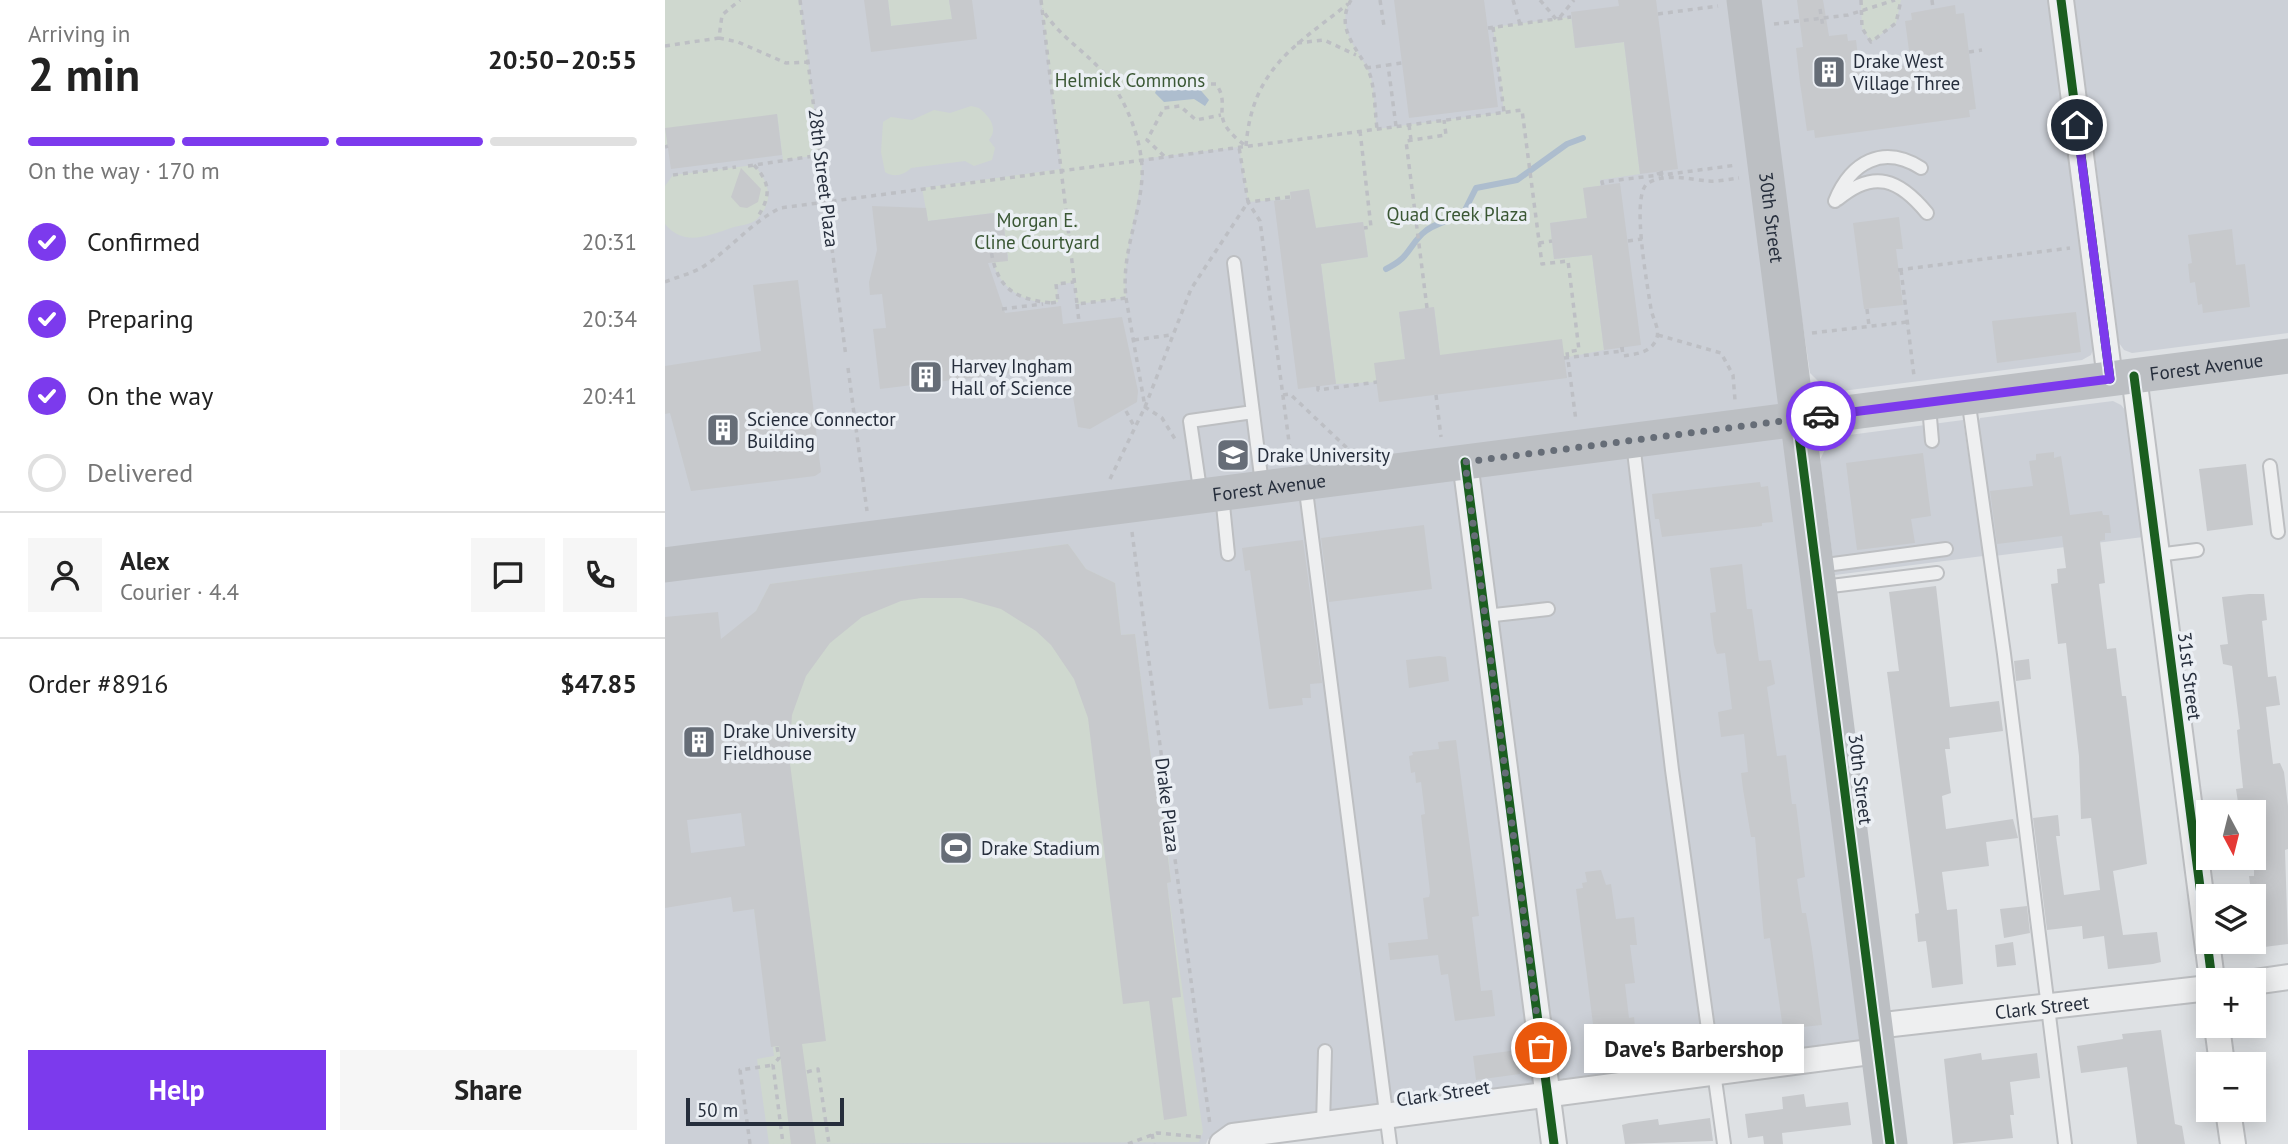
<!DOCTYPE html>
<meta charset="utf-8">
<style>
:root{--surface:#fff;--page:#f6f6f6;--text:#222;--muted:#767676;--line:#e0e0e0;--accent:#7c3aed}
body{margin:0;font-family:"PT Sans",sans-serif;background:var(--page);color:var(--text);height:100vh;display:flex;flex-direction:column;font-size:26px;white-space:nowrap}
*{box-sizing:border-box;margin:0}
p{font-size:23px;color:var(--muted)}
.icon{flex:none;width:38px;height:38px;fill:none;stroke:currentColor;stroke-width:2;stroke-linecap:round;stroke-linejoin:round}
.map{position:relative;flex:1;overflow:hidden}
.panel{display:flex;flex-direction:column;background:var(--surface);width:665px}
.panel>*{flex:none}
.needle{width:46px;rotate:173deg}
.buttons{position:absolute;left:1531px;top:800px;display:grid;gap:14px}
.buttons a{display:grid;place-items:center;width:70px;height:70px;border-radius:0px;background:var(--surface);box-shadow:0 4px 18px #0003;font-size:35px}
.scale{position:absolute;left:21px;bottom:18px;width:158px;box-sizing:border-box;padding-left:7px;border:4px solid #262e3c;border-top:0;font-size:19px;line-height:24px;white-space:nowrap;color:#262e3c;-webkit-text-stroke:5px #ebeff4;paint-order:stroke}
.pin{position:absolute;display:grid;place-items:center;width:60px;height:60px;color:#fff;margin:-30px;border:4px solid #fff;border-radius:50%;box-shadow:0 2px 7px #0007}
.courier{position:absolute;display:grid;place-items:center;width:70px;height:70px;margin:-35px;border:5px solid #7c3aed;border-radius:50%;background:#fff;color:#222;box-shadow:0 2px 9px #0007}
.bubble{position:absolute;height:49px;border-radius:0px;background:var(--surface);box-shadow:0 4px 18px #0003;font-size:23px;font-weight:800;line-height:49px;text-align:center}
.head em{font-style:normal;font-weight:800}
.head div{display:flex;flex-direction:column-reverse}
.head{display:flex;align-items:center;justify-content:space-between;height:119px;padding:0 28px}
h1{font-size:46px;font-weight:800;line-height:52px}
.bar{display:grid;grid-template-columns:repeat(4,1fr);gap:10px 7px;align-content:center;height:84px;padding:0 28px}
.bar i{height:9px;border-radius:5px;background:var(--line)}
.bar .selected{background:var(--accent)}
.bar p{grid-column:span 4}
.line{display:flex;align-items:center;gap:18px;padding:0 28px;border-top:2px solid var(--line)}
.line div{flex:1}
.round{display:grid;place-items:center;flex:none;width:74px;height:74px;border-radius:0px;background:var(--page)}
ol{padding:0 28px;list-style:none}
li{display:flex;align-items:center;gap:21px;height:77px}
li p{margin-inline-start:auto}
li .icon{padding:7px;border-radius:50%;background:var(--accent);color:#fff;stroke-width:4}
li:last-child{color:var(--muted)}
li i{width:38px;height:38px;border:4px solid var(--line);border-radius:50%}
.primary-button{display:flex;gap:14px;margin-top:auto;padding:14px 28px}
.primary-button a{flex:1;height:80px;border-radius:0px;background:var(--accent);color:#fff;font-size:28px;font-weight:800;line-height:80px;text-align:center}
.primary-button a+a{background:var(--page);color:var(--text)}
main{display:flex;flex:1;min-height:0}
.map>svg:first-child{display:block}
.built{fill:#ccd0d7}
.green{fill:#cfd8cf}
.water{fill:#adbdce}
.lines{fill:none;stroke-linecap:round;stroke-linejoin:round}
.stream{stroke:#adbdce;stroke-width:6}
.building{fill:#c7c9cc;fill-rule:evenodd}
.lane-casing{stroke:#bdbfc2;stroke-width:16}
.street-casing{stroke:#bdbfc2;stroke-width:28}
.path{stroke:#bdbfc4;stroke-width:3.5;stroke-dasharray:5 5;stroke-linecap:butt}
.lane{stroke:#eeeff0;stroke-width:12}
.street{stroke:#eeeff0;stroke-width:24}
.secondary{stroke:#bcbfc3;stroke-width:35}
.path-bridge{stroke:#bdbfc4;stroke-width:3.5;stroke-dasharray:5 5;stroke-linecap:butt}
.cycleway-casing{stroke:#ebeff4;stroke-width:13}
.cycleway{stroke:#1b5e20;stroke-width:9}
.done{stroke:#666d77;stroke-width:7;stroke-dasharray:0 12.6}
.route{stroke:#7c3aed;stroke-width:9}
.labels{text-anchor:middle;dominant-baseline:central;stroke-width:7;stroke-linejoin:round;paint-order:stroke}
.poi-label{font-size:19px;fill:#262e3c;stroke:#ebeff4;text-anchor:start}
.park-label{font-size:19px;fill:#3a5734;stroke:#ebeff4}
.street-label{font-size:19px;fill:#262e3c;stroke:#ebeff4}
</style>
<main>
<section class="panel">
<div class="head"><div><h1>2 min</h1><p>Arriving in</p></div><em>20:50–20:55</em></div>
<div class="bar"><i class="selected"></i><i class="selected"></i><i class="selected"></i><i></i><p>On the way · 170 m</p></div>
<ol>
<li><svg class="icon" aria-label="check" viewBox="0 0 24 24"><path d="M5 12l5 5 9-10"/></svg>Confirmed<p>20:31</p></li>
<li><svg class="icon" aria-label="check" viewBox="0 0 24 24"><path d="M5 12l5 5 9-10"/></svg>Preparing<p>20:34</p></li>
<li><svg class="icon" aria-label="check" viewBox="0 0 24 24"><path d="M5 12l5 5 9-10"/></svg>On the way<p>20:41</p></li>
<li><i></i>Delivered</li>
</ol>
<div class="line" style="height:126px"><a class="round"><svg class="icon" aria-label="person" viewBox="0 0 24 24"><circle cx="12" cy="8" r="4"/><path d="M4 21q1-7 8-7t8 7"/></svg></a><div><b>Alex</b><p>Courier · 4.4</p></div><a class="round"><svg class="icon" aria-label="chat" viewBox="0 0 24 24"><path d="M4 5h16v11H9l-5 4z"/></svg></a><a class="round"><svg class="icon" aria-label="phone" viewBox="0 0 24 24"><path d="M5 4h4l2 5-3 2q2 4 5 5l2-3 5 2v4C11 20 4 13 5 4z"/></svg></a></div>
<div class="line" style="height:91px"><div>Order #8916</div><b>$47.85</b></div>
<div class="primary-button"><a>Help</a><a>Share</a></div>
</section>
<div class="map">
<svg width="1623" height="1144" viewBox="0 0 1623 1144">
<rect width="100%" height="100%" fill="#dee1e4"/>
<path class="built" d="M0,0H1623V333L1467,353L1459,350L1454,343L1430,156L1414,157L1429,346L1426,355L1417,360L1177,391L1161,389L1145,373L1112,150L1213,1051L543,1139L541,1144H0Z
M1448,401L1456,405L1461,411L1478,537L1329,556L1313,423L1315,418Z
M1298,420L1318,556L1170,575L1155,460L1164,441L1169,437Z"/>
<path class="green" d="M0,0H135L155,155L118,160L112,114L0,147Z
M223,0H284L287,19L226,26Z
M376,0H686C667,32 700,54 706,78C710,95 709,112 712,129L839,112L828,27L906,17L911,48L959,42L975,174L935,180V186L919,188L922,218L885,223L889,259L927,255L939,350L899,358L775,355L769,307L734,312L740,359L712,382L671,384L656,264L703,257L698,222L651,228L643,190L625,192L626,199L583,202L574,147L477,159C477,207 456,251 461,298L412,304L409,282L392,285L393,302C362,306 335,290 327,260L341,261L343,257L337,212L263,221L257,188L396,169Z
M1196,0H1236L1231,23L1206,42L1197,28Z
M306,106L314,108C324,116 334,128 324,140L330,148L327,160L309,166L300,161L246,168C239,175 229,178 220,172L216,152L218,122L226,117L247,120L269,110L285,113Z
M89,165C104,182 110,201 92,219C86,225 74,225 66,228C42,236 19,247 0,224V186L8,175Z
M403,544L421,569L450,583L456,635L470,634L489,781L495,780L506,882L502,883L538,1132L534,1142L104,1144L92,1059L109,1056L76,813L91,611L105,584Z"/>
<path class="water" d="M526,79L544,100L540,106L529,99L499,102L490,93L495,82L500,81L510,89Z"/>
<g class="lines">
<path class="stream" d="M721,269C745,257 741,250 757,234C768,223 785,221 798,214L811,188L852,180L902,144L918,138"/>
</g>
<path class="building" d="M199,0H223L226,26L287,19L284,0H307L312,39L206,52Z
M729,0H819L833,107L744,118Z
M953,0H991L1013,169L975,174L959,42L910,48L906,12L954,6Z
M1132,0H1158L1164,36L1182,34L1183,41L1191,40L1195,72L1246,65L1240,21L1247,20L1246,13L1290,5L1291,14L1299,13L1311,109L1304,110L1305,117L1150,138L1149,130L1142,131L1135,83L1131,48L1138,47Z
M112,114L117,155L6,169L0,128Z
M76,168L96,189L93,202L82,208L75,207L66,197Z
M955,183L976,345L939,350L927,255L889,259L885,223L922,218L918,188Z
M644,189L651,228L698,222L703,257L656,264L671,384L633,389L609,201L626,199L625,192Z
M207,206L261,208L263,221L337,212L343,261L323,263L340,313L396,306L398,324L457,317L473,391L472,402L425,429L413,427L403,366L215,389L208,329L221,328L217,294L205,295L204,282L212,250Z
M1234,217L1238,249H1231L1238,305L1199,309L1188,223Z
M1567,229L1571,265L1580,264L1585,307L1538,313L1537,304L1533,305L1530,282L1525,283L1523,264L1527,263L1523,235Z
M133,280L156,472L150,476L26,491L5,413L0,414V366L96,351L88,285Z
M769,307L775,355L897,339L902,378L714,402L709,363L740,359L734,312Z
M1411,312L1416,352L1332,363L1327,321Z
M1389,452V458L1396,456L1405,515L1437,511L1438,515H1444L1446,533H1440V540L1435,541L1440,583L1434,584L1442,649L1451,648L1457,696H1461L1482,864L1448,871L1458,935L1492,932L1496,962L1488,964L1443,969L1439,936L1418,939L1417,926L1382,930L1368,818L1393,815L1395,836H1391L1399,895L1435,890L1426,818L1416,819L1414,756L1401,643L1393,644L1386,584L1393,583L1392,569L1401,568L1397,536L1332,544L1325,491L1368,486L1364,461L1371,460V454Z
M1258,453L1266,516L1246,519L1250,543L1192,550L1181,463Z
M1581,464L1588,525L1542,531L1534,469Z
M1095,482L1096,487L1103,486L1108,522L1097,523V526L997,537L994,519H990L987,494Z
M759,525L767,589L664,602L656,538Z
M638,540L657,683L645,684L646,698H637L638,705L604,709L585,570L580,571L577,548Z
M403,544L421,569L450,583L456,635L470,634L489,781H493L506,882L502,883L516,997L507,998L522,1116L499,1120L484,1001L458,1004L423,718L409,679L386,645L371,631L336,609L297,598H256L236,601L197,617L165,643L141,676L127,715L124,756L161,1041L137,1044L151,1144H126L114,1046L106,1047L89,909L68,912L66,897L0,908V617L53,612L56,639L91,611L105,584ZM76,813L80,846L26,853L22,820Z
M1077,564L1082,609H1087L1094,661L1106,660L1110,684L1102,687L1112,756L1121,755L1127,804H1131L1140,877L1132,879L1137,913H1141L1147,949L1157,1025L1118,1029L1105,938L1099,939L1090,837H1086L1078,789L1076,773L1083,772L1079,734L1056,737L1053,712L1067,709L1060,653L1052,654L1049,645L1045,613L1051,612L1045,568Z
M1271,586L1285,707L1334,701L1338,731L1284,738L1285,749H1280L1286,793L1277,796L1281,829L1348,819L1353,838L1321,842L1324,866L1277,872L1282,910L1292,909L1298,984L1267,988L1261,941L1253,942L1250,914L1254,913L1222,672L1234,671L1224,592Z
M1584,594H1599L1602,620L1597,621L1603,677L1611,676L1615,705L1601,707L1608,764L1615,763L1619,772L1623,806V849L1620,850L1623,944L1599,947L1593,946L1584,876H1589V808L1574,809L1571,789L1578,788L1572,730L1575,729L1567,666L1558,664L1555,645L1563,644L1557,597Z
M774,656L781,657L784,681L744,688L741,660Z
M1364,659L1366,679L1351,681L1349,661Z
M791,740L814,916L807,917L816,991L827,990L830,1016L790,1021L783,974L776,975L773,955L725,960L723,943L763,939L758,898L764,897L765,892L756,815L760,814L756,782L751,783L750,772L746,773L744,756L748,755L747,752L774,749L773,742Z
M936,870L941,885L946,884L951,919L969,917L972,945H965L970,983L960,984L964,1018L969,1017L972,1045L938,1049L931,1048L911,889L918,888L917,883L922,882L920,872Z
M1362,906L1365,933L1339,938L1335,909Z
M1348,942L1351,965L1332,967L1330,945Z
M1496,1030L1510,1124L1517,1126L1520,1144H1472L1462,1067L1416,1073L1412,1046L1458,1039L1457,1034Z
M852,1050L855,1074L811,1080L808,1056Z
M1316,1053L1317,1060L1372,1053L1375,1078L1345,1082L1349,1115H1345L1348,1138L1288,1144L1279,1059Z
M1139,1094L1141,1107L1183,1102L1186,1125L1117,1133L1118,1144H1099L1098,1136L1083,1138L1080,1114L1118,1109L1117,1097Z
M1045,1118L1048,1141L960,1144L957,1125L964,1123L993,1119L994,1125Z"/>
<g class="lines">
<defs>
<path id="lane" d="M1173,199C1209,169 1234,179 1262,213
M1170,201C1186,162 1218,144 1256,168
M569,263L597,484
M1303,398L1339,654L1400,1144
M1264,406L1267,441
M968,443L1007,770L1059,1144
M1605,466L1613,532
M640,483L725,1144
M557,495L563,554
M536,496L525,421L588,412
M1492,555L1532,550
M1153,566L1281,549
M1158,587L1272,573
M820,616L883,609
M658,1125L660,1051"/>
<g id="street">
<path d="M1396,0L1445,379"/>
<path d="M1469,376L1547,980"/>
<path d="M800,462L889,1144"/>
<path d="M1589,982L1623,977"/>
<path id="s1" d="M1210,1026L1544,988"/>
<path d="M1552,1026L1557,1064"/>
<path d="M1563,1110L1568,1144"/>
<path d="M557,1144L568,1136L1213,1051"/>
</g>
</defs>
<use href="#lane" class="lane-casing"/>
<use href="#street" class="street-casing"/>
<path class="path" d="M135,0L181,357
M376,0L412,304L461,298C456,254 474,221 477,178C479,142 460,96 436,70C416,48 393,35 377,9
M686,0C667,32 700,54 706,78C710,94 710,112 712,129
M715,0L719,26
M848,0L855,24
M875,0L891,19
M1196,0L1197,28L1206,42L1231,23L1236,0
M1267,0L1268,8
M1155,9L1158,27
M993,14L1053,6
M895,17L909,0
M1109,24L1183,15L1230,0
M828,27L839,112
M823,28L906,17
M54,38L73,42L121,63L143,62
M632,43L659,40L691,55
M0,46L54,38L57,15L75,0
M1304,52L1317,50
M701,68L723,65
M536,84H551C568,108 540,116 581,146
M744,125L746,140
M731,126L723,65L737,63
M695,131L706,227L699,228
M581,146C587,70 628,47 683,4
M0,147L3,146
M499,156L482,140L499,108L515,106L531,120L556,115
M89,165C106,184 106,196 92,218
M83,166L155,155
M996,171L997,175L1072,165
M8,175L71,167
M938,185L937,182L994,175L993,172
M625,197L583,202L595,221L626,457
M963,241L977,239
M325,243C330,285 345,299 387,303
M874,243L887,241
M1233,270L1405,248
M1236,270L1249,376
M0,282C12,277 25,274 36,268C65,250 84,224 115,208L857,110L877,264L903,261L914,350L902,352L911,421
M461,298L480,407L497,418L510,439
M386,303L393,302L391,284L409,282
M412,304L414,322
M762,308L741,141L781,135L779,120
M337,309L378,304
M1202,309L1204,326
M1147,333L1242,322
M993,335L1056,353L1068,375L1070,400
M469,340L506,335
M957,347L958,356C971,354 985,353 991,340C996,330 988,320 986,309C983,288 965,194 983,183C1000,173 1025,179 1042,181C1052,182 1064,179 1074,178
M183,368L202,511
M653,386V390L712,382
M618,395L625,394L682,448
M771,395L776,437
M461,411L470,428
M445,479L480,407L526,289L583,202L574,147
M467,532L545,1125
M112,1047L114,1058L108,1065L118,1144
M142,1072L153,1069L164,1144
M487,1134L489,1144
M85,1144L75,1070L108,1065
M463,1144L492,1133L536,1137"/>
<use href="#lane" class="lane"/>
<use href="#street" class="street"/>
<g class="secondary">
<path id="s2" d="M1079,0L1225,1144"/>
<path id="s3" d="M0,565L1623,356"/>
</g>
<path class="path-bridge" d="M899,358L957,351V347"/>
<defs>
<path id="cycleway" d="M1396,0L1445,379
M1469,376L1547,980
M1132,419L1225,1144
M800,462L889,1144"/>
</defs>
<use href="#cycleway" class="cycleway-casing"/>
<use href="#cycleway" class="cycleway"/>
</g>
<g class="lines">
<path class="done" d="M876,1048L800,462L1156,416"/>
<path class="route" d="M1156,416L1445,379L1412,125"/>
</g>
<defs>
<symbol id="building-square" viewBox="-11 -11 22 22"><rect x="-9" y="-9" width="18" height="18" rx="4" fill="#666d77" stroke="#ebeff4"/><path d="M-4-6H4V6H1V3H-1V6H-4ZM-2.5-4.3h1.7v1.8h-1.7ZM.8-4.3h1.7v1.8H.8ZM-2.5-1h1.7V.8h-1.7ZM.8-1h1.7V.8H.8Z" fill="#fff"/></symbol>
<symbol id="university-square" viewBox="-11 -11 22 22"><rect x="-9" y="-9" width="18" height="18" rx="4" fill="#666d77" stroke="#ebeff4"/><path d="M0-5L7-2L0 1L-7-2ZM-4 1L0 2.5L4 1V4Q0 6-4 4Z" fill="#fff"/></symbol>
<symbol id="stadium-square" viewBox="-11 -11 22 22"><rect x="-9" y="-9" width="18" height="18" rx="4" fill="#666d77" stroke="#ebeff4"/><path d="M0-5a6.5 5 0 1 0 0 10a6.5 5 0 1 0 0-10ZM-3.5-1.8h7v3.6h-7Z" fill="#fff"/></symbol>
</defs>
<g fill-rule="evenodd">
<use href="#building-square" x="1145" y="53" width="38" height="38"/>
<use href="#building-square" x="242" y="358" width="38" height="38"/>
<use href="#building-square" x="39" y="411" width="38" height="38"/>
<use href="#university-square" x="549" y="436" width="38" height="38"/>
<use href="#building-square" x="15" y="723" width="38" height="38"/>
<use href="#stadium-square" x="272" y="829" width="38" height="38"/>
</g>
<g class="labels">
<g class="poi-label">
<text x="1188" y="61">Drake West<tspan x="1188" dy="22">Village Three</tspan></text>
<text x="286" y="366">Harvey Ingham<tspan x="286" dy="22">Hall of Science</tspan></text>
<text x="82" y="419">Science Connector<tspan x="82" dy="22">Building</tspan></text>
<text x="592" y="455">Drake University</text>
<text x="58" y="731">Drake University<tspan x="58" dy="22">Fieldhouse</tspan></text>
<text x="316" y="848">Drake Stadium</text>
</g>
<g class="park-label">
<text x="465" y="80">Helmick Commons</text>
<text x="792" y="214">Quad Creek Plaza</text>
<text x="372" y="220">Morgan E.<tspan x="372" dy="22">Cline Courtyard</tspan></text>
</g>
<g class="street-label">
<text transform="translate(159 178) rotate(83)">28th Street Plaza</text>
<text stroke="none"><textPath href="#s2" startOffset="219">30th Street</textPath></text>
<text stroke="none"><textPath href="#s3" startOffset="1554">Forest Avenue</textPath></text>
<text stroke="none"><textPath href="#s3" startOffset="609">Forest Avenue</textPath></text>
<text transform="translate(1525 676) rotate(83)">31st Street</text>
<text transform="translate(1196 779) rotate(83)">30th Street</text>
<text transform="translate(503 805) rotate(83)">Drake Plaza</text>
<text stroke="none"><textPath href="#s1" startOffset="168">Clark Street</textPath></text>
<text transform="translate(778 1093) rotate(-8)">Clark Street</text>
</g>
</g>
</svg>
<div class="buttons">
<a><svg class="needle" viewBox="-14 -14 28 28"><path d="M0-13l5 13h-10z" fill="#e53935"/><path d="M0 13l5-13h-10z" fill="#767676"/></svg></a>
<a><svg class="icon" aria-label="layers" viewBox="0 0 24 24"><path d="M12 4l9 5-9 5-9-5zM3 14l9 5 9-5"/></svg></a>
<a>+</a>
<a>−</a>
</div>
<div class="scale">50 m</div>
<div class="pin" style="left:876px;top:1048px;background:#ea580c"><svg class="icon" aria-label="bag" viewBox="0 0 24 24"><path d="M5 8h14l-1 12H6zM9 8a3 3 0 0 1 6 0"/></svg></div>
<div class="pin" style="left:1412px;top:125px;background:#1f2937"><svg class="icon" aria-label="home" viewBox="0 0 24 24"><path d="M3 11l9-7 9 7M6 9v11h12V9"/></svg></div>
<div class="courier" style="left:1156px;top:416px"><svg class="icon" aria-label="car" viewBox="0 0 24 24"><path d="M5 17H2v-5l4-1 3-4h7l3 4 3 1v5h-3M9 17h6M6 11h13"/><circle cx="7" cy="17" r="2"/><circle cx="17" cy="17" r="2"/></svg></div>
<div class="bubble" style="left:919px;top:1024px;width:220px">Dave's Barbershop</div>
</div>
</main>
